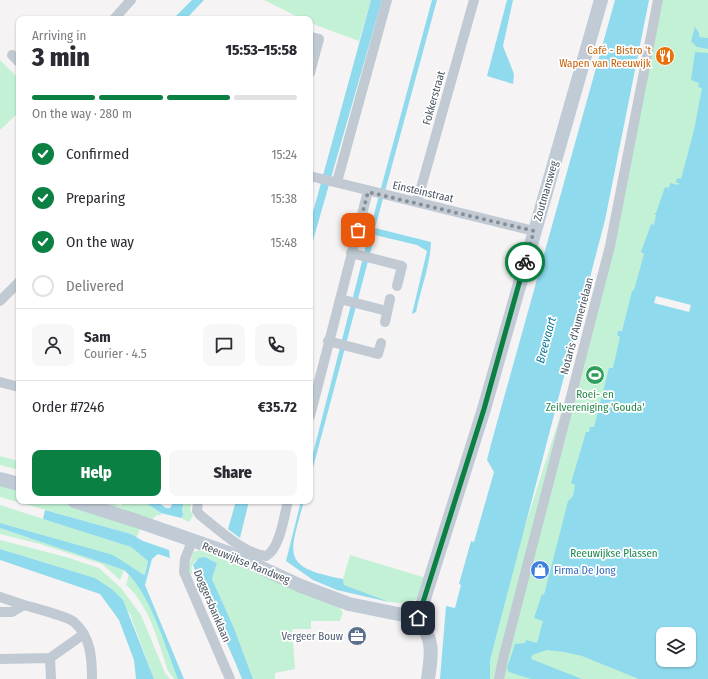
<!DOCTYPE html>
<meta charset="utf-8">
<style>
:root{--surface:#fff;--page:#f7f7f7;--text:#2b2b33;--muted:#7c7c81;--line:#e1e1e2;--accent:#0b8043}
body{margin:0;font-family:"Fira Sans Condensed",sans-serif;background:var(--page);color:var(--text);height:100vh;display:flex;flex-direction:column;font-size:15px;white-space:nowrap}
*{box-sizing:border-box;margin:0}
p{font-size:13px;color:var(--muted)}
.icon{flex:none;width:22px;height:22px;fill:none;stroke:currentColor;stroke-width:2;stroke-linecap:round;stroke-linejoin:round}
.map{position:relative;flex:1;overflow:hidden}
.side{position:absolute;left:16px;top:16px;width:297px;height:488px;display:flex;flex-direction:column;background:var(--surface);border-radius:8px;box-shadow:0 1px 3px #0004}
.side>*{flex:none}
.tools{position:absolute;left:656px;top:627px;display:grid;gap:8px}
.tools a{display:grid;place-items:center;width:40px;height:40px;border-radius:8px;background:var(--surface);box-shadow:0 1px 3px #0004;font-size:20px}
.pin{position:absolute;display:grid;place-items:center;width:34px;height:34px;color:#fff;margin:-17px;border-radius:8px;box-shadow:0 2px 6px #0006}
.courier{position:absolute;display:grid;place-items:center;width:40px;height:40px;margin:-20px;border:3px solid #0b8043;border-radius:50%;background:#fff;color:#222;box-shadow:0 1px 5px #0007}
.overview em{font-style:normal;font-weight:800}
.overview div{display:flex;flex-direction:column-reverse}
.overview{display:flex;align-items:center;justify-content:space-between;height:68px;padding:0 16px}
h1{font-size:26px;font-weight:800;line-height:30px}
.bar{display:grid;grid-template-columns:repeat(4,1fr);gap:6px 4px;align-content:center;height:48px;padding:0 16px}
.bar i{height:5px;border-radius:3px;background:var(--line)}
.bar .active{background:var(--accent)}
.bar p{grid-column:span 4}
.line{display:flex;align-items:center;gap:10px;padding:0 16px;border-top:1px solid var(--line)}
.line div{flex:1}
.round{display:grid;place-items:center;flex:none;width:42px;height:42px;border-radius:8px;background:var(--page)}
ol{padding:0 16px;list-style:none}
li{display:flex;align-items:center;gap:12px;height:44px}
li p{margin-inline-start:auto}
li .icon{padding:4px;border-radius:50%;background:var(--accent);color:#fff;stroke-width:4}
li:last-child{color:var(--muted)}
li i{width:22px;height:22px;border:2px solid var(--line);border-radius:50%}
.primary-button{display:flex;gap:8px;margin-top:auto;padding:8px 16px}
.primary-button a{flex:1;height:46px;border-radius:8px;background:var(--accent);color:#fff;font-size:16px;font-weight:800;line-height:46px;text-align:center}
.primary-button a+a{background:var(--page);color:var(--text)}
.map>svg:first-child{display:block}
.green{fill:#c3f1d5;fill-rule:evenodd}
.water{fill:#90daee;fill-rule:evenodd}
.pier{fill:#f5f3f3}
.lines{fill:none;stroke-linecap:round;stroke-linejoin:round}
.street{stroke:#c1cad2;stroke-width:10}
.secondary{stroke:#c1cbd6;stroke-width:14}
.done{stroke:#868d94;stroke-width:4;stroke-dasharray:0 7.2}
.route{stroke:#0b8043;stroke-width:5}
.labels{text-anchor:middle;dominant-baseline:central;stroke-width:3.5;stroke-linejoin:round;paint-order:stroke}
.food-label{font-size:11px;fill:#c56008;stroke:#fff;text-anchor:end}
.street-label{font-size:11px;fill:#4a5661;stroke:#fff}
.leisure-label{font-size:11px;fill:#27864d;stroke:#fff}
.park-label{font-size:11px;fill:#17864f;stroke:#fff}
.shop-label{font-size:11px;fill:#366cbe;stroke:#fff;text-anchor:start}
.service-label{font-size:11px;fill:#4e5e75;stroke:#fff;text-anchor:end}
.water-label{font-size:12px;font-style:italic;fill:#0c7c9b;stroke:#fff}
</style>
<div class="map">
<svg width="708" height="679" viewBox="0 0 708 679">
<rect width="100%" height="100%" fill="#f5f3f3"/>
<path class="green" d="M264,0H371L359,41L313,24L310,22V19H302Z
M663,0H708V679H481V664L613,250ZM663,634H689V660H663Z
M0,60L19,79V112L0,130Z
M0,456L19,461V470L0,465Z
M0,484L19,490V501H58L87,509L140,529L136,538L131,534L0,497Z
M89,501H104L121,506L123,502L120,501H143L161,513V515H157L152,519Z
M184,501H192L190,509L193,516L189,522L181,518Z
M0,505L131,547L148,561L145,574L144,575L41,535L0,523Z
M0,528L124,570L120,580L102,564L40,544L0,534Z
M0,540L66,557L99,568L121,588L141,615L165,673L170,679H154L130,614L95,578L0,549Z
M201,550L339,607L343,613L340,621H311V629H292L295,669L275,673V679H253L234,628L212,579L217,563L205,557L195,561L191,568L193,574L189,573L188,570L193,552Z
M350,555L426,578C424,584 421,594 417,598C402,612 360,593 344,585L343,579Z
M129,574L137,585L146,588L179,679H174L168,671C158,642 150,606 126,585Z"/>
<path class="water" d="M192,0H204L186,19H173Z
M371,0H382L310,251V223Z
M432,0H437L375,228L431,242C430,266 421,288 416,312L412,314L427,251L417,245L375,235L310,479V465L378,199Z
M507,0H513L503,46L514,74L513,84L487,76Z
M615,0H649L605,220L490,660V679H440L446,606L455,608L461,585L459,584L471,541L474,542L494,472L487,460L491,444Z
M695,27L699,33V37L708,38V49L697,47L691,41Z
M695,52L708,53V679H639L582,656L564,652L547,650L532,655L531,659L582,679H531L509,672L507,668L515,644L525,643L526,640L537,643L543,621L534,618L542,594L544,595L568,501L573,496L575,485L571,483L586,432H589L590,427H594L609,368H613L620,337L617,335L618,331H622L632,291L634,290L644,254L641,252L651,224L654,225L656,215L654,213H656L665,187L669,188L670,183L678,185L679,183H676L677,178L681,179L694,130L702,88L698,87L699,83L691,80ZM663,634H689V660H663Z
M143,501H156L166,508H170L174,501H184L182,510L183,515L181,518L161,513Z
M236,501H249L240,538L228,529Z
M301,501H304C290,554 279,567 343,579L344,585L389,602L337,590L313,580L286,561Z
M45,510L131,534L143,541L169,550L170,558L158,554L152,559L145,585L184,679H178C165,646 151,594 124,570L0,528V523L113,555L144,575L145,574L148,561L131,547L43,519Z
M0,549L95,578L113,590L123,600L154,679H136L134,660L119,620L100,594L0,560Z
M205,557L217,563L212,579L234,628L253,679H242C227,640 207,604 193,565L199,558Z"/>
<path class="pier" d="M656,296L691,305L689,312L654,303Z"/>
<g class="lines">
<path class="street" d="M114,19L131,0
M310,37L319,39L310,73
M12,55L19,62
M310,176L534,231
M337,182L387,0
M417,202L474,0
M351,253L402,266L397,286
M340,299L387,311
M0,301L19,282
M385,322L390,299
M328,341L378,354L381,343
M0,382L19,387
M310,416L368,191
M198,501L197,511L200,515C217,528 244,554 266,556C280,549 284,516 288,501
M192,541L185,559L184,572L230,679
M0,597L24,605
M0,612H12L24,605C34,608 67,616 74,622C91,637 92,658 92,679
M50,658L51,679
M0,659L50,658L84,634
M499,679L503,659L610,246L658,0"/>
<path class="secondary" d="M0,479L19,484
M74,501L137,521L229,553L301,586L349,604L418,618
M418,618L484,409L601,0
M418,618C434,640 432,653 428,679"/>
</g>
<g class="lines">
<path class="done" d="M358,230L368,192L534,231L525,262"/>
<path class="route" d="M418,618L484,409L525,262"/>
</g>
<defs>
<symbol id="restaurant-disc" viewBox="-11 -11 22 22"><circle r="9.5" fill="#e8710a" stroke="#fff"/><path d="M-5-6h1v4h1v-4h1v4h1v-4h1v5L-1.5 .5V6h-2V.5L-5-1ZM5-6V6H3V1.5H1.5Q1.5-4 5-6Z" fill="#fff"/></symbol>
<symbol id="stadium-disc" viewBox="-11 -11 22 22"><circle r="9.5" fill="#2e9e5b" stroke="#fff"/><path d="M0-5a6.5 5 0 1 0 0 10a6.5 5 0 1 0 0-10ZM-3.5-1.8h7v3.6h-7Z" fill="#fff"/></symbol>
<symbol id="shop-disc" viewBox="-11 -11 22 22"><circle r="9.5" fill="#3f7fe0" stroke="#fff"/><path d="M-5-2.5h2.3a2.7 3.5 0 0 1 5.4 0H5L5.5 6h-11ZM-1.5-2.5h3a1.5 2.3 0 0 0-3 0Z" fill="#fff"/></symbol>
<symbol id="office-disc" viewBox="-11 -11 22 22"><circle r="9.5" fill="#5c6f8a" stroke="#fff"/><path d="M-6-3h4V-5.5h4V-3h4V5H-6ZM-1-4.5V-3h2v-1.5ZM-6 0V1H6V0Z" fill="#fff"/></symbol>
</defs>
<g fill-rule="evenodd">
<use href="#restaurant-disc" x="654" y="45" width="22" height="22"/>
<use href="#stadium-disc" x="584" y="364" width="22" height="22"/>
<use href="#shop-disc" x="529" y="559" width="22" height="22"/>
<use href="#office-disc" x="346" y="625" width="22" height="22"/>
</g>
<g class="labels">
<g class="food-label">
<text x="651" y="50">Café - Bistro 't<tspan x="651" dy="13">Wapen van Reeuwijk</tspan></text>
</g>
<g class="street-label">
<text transform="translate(434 98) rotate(-74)">Fokkerstraat</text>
<text transform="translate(546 191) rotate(-74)">Zoutmansweg</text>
<text transform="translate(423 192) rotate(13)">Einsteinstraat</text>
<text transform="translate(577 326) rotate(-75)">Notaris d'Aumerielaan</text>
<text transform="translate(246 563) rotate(22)">Reeuwijkse Randweg</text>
<text transform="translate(212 606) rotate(67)">Doggersbanklaan</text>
</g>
<g class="leisure-label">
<text x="595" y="394">Roei- en<tspan x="595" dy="13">Zeilvereniging 'Gouda'</tspan></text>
</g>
<g class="park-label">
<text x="614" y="553">Reeuwijkse Plassen</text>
</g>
<g class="shop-label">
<text x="554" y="570">Firma De Jong</text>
</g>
<g class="service-label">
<text x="343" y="636">Vergeer Bouw</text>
</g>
<g class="water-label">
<text transform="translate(546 340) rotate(-75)">Breevaart</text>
</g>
</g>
</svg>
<div class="tools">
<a><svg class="icon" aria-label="layers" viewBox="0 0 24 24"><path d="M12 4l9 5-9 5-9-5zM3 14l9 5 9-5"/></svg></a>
</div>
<div class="pin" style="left:358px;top:230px;background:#ea580c"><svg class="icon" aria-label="bag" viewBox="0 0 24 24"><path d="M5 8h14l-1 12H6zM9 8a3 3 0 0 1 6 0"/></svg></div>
<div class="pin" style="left:418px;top:618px;background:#1f2937"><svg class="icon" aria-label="home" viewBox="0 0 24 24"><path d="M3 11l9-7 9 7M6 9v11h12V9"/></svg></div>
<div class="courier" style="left:525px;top:262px"><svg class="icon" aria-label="bike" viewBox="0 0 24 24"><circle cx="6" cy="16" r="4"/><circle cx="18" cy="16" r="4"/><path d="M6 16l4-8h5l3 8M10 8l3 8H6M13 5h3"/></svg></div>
<section class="side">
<div class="overview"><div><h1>3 min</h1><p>Arriving in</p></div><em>15:53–15:58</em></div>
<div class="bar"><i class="active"></i><i class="active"></i><i class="active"></i><i></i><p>On the way · 280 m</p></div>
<ol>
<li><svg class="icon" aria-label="check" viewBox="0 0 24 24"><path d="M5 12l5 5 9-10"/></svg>Confirmed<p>15:24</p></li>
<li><svg class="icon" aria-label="check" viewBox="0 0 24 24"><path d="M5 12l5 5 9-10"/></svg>Preparing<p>15:38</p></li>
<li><svg class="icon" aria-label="check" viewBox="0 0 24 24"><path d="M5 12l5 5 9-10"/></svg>On the way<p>15:48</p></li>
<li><i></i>Delivered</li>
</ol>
<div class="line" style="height:72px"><a class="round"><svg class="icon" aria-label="person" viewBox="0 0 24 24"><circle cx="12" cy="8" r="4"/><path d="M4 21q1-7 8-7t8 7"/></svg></a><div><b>Sam</b><p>Courier · 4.5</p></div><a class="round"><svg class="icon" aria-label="chat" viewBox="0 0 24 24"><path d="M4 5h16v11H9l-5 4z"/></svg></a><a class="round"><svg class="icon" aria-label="phone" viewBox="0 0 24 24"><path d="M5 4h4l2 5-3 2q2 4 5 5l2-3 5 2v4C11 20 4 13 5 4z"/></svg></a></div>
<div class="line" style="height:52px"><div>Order #7246</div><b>€35.72</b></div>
<div class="primary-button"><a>Help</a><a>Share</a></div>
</section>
</div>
